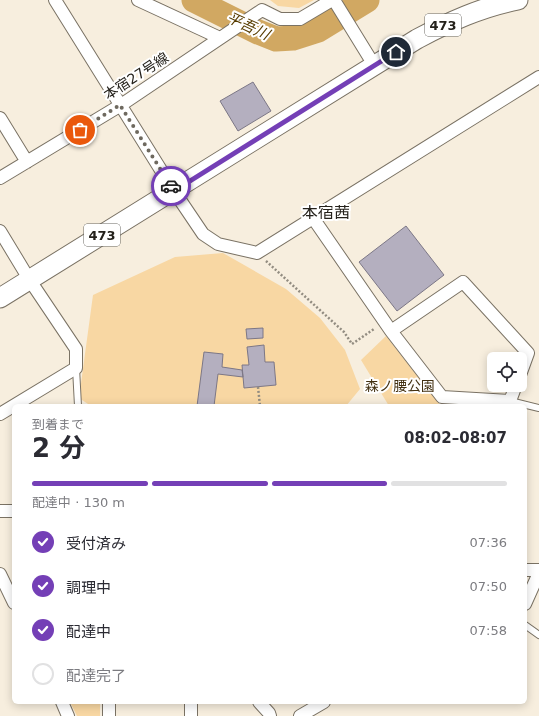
<!DOCTYPE html>
<html lang="ja">
<meta charset="utf-8">
<style>
:root{--surface:#fff;--page:#f2f2f3;--text:#2b2b33;--muted:#7c7c81;--line:#e1e1e2;--accent:#743fb6}
body{margin:0;font-family:"DejaVu Sans","Noto Sans JP",sans-serif;background:var(--page);color:var(--text);height:100vh;display:flex;flex-direction:column;font-size:15px;white-space:nowrap}
*{box-sizing:border-box;margin:0}
p{font-size:13px;color:var(--muted)}
.icon{flex:none;width:22px;height:22px;fill:none;stroke:currentColor;stroke-width:2;stroke-linecap:round;stroke-linejoin:round}
.map{position:relative;flex:1;overflow:hidden}
.side{position:absolute;left:12px;top:404px;width:515px;height:300px;display:flex;flex-direction:column;background:var(--surface);border-radius:6px;box-shadow:0 2px 10px #0003}
.side>*{flex:none}
.tools{position:absolute;left:487px;top:352px;display:grid;gap:8px}
.tools a{display:grid;place-items:center;width:40px;height:40px;border-radius:6px;background:var(--surface);box-shadow:0 2px 10px #0003;font-size:20px}
.pin{position:absolute;display:grid;place-items:center;width:34px;height:34px;color:#fff;margin:-17px;border:2px solid #fff;border-radius:50%;box-shadow:0 1px 4px #0007}
.courier{position:absolute;display:grid;place-items:center;width:40px;height:40px;margin:-20px;border:3px solid #743fb6;border-radius:50%;background:#fff;color:#222;box-shadow:0 1px 5px #0007}
.overview em{font-style:normal;font-weight:700}
.overview div{display:flex;flex-direction:column-reverse}
.overview{display:flex;align-items:center;justify-content:space-between;height:68px;padding:0 20px}
h1{font-size:26px;font-weight:700;line-height:30px}
.bar{display:grid;grid-template-columns:repeat(4,1fr);gap:6px 4px;align-content:center;height:48px;padding:0 20px}
.bar i{height:5px;border-radius:3px;background:var(--line)}
.bar .active{background:var(--accent)}
.bar p{grid-column:span 4}
ol{padding:0 20px;list-style:none}
li{display:flex;align-items:center;gap:12px;height:44px}
li p{margin-inline-start:auto}
li .icon{padding:4px;border-radius:50%;background:var(--accent);color:#fff;stroke-width:4}
li:last-child{color:var(--muted)}
li i{width:22px;height:22px;border:2px solid var(--line);border-radius:50%}
.map>svg:first-child{display:block}
.green{fill:#f8d7a3}
.lines{fill:none;stroke-linecap:round;stroke-linejoin:round}
.river{stroke:#d1a862;stroke-width:25}
.building{fill:#b4afbf;stroke:#7c7786}
.service-casing{stroke:#7a7264;stroke-width:8}
.minor-casing{stroke:#7a7264;stroke-width:14}
.trunk-casing{stroke:#7a7264;stroke-width:21}
.path{stroke:#928c81;stroke-width:2.5;stroke-dasharray:2 2;stroke-linecap:butt}
.service{stroke:#fff;stroke-width:6}
.minor{stroke:#fff;stroke-width:12}
.trunk{stroke:#fff;stroke-width:19}
.done{stroke:#6e695f;stroke-width:4;stroke-dasharray:0 7.2}
.route{stroke:#743fb6;stroke-width:5}
.labels{text-anchor:middle;dominant-baseline:central;stroke-width:4;stroke-linejoin:round;paint-order:stroke}
.shield{fill:#fff;stroke:#66645f;stroke-width:1}
.shield-label{font-size:13px;font-weight:bold;fill:#24211b}
.street-label{font-size:14px;fill:#24211b;stroke:#fff}
.park-label{font-size:14px;fill:#433112;stroke:#fff}
.water-label{font-size:15px;font-style:italic;fill:#573c00;stroke:#fff}
.quarter-label{font-size:16px;fill:#24211b;stroke:#fff}
</style>
<div class="map">
<svg width="539" height="716" viewBox="0 0 539 716">
<rect width="100%" height="100%" fill="#f7eede"/>
<path class="green" d="M270,0H314L299,8L278,6Z
M223,253L286,289L320,318L345,350L360,389L346,406H91L79,398L93,295L175,257Z
M386,336L440,405L439,406H389L361,360Z
M70,702H100V716H77Z"/>
<g class="lines">
<path class="river" d="M194,0L258,32L276,39L293,38L318,30L367,0"/>
</g>
<path class="building" d="M253,82L271,111L238,131L220,101Z
M406,226L444,275L397,311L359,262Z
M263,328V338L247,339L246,329Z
M264,345L265,362H274L276,385L244,388L242,365H249L247,347Z
M204,352L223,354L222,367L242,370L243,377L218,374L214,406H197Z"/>
<g class="lines">
<defs>
<path id="service" d="M76,368L78,406
M510,401L539,408
M525,625L539,635"/>
<path id="minor" d="M55,0L174,191L203,234L218,244L257,253L539,77
M138,0L220,38
M334,0L374,65
M0,118L27,162
M0,178L121,105L262,10L280,19H300L332,0
M313,218L391,331L442,397L510,401L516,385
M0,231L29,279L76,349V368L0,414
M391,331L463,282L528,353L520,375
M0,511H14
M525,570H539
M0,574L14,603
M525,604L539,573
M62,702L68,716
M109,702V716
M191,702V716
M259,702L269,713L270,716
M300,716L324,702"/>
<path id="trunk" d="M0,298L417,39C449,22 481,7 518,0"/>
</defs>
<use href="#service" class="service-casing"/>
<use href="#minor" class="minor-casing"/>
<use href="#trunk" class="trunk-casing"/>
<path class="path" d="M266,261L344,332L352,344L374,329
M258,387L260,406"/>
<use href="#service" class="service"/>
<use href="#minor" class="minor"/>
<use href="#trunk" class="trunk"/>
</g>
<g class="lines">
<path class="done" d="M80,130L120,105L171,186"/>
<path class="route" d="M171,186L174,191L396,52"/>
</g>
<g class="labels">
<g class="shield">
<rect x="425" y="14" width="36" height="22" rx="3"/>
<rect x="84" y="224" width="36" height="22" rx="3"/>
</g>
<g class="shield-label">
<text x="443" y="25">473</text>
<text x="102" y="235">473</text>
</g>
<g class="street-label">
<text transform="translate(136 76) rotate(-33)">本宿27号線</text>
</g>
<g class="park-label">
<text x="400" y="386">森ノ腰公園</text>
</g>
<g class="water-label">
<text transform="translate(248 26) rotate(25)">平吾川</text>
</g>
<g class="quarter-label">
<text x="326" y="212">本宿茜</text>
</g>
</g>
</svg>
<div class="tools">
<a><svg class="icon" aria-label="locate" viewBox="0 0 24 24"><circle cx="12" cy="12" r="6"/><path d="M12 2v4M12 18v4M2 12h4M18 12h4"/></svg></a>
</div>
<div class="pin" style="left:80px;top:130px;background:#ea580c"><svg class="icon" aria-label="bag" viewBox="0 0 24 24"><path d="M5 8h14l-1 12H6zM9 8a3 3 0 0 1 6 0"/></svg></div>
<div class="pin" style="left:396px;top:52px;background:#1f2937"><svg class="icon" aria-label="home" viewBox="0 0 24 24"><path d="M3 11l9-7 9 7M6 9v11h12V9"/></svg></div>
<div class="courier" style="left:171px;top:186px"><svg class="icon" aria-label="car" viewBox="0 0 24 24"><path d="M5 17H2v-5l4-1 3-4h7l3 4 3 1v5h-3M9 17h6M6 11h13"/><circle cx="7" cy="17" r="2"/><circle cx="17" cy="17" r="2"/></svg></div>
<section class="side">
<div class="overview"><div><h1>2 分</h1><p>到着まで</p></div><em>08:02–08:07</em></div>
<div class="bar"><i class="active"></i><i class="active"></i><i class="active"></i><i></i><p>配達中 · 130 m</p></div>
<ol>
<li><svg class="icon" aria-label="check" viewBox="0 0 24 24"><path d="M5 12l5 5 9-10"/></svg>受付済み<p>07:36</p></li>
<li><svg class="icon" aria-label="check" viewBox="0 0 24 24"><path d="M5 12l5 5 9-10"/></svg>調理中<p>07:50</p></li>
<li><svg class="icon" aria-label="check" viewBox="0 0 24 24"><path d="M5 12l5 5 9-10"/></svg>配達中<p>07:58</p></li>
<li><i></i>配達完了</li>
</ol>
</section>
</div>
